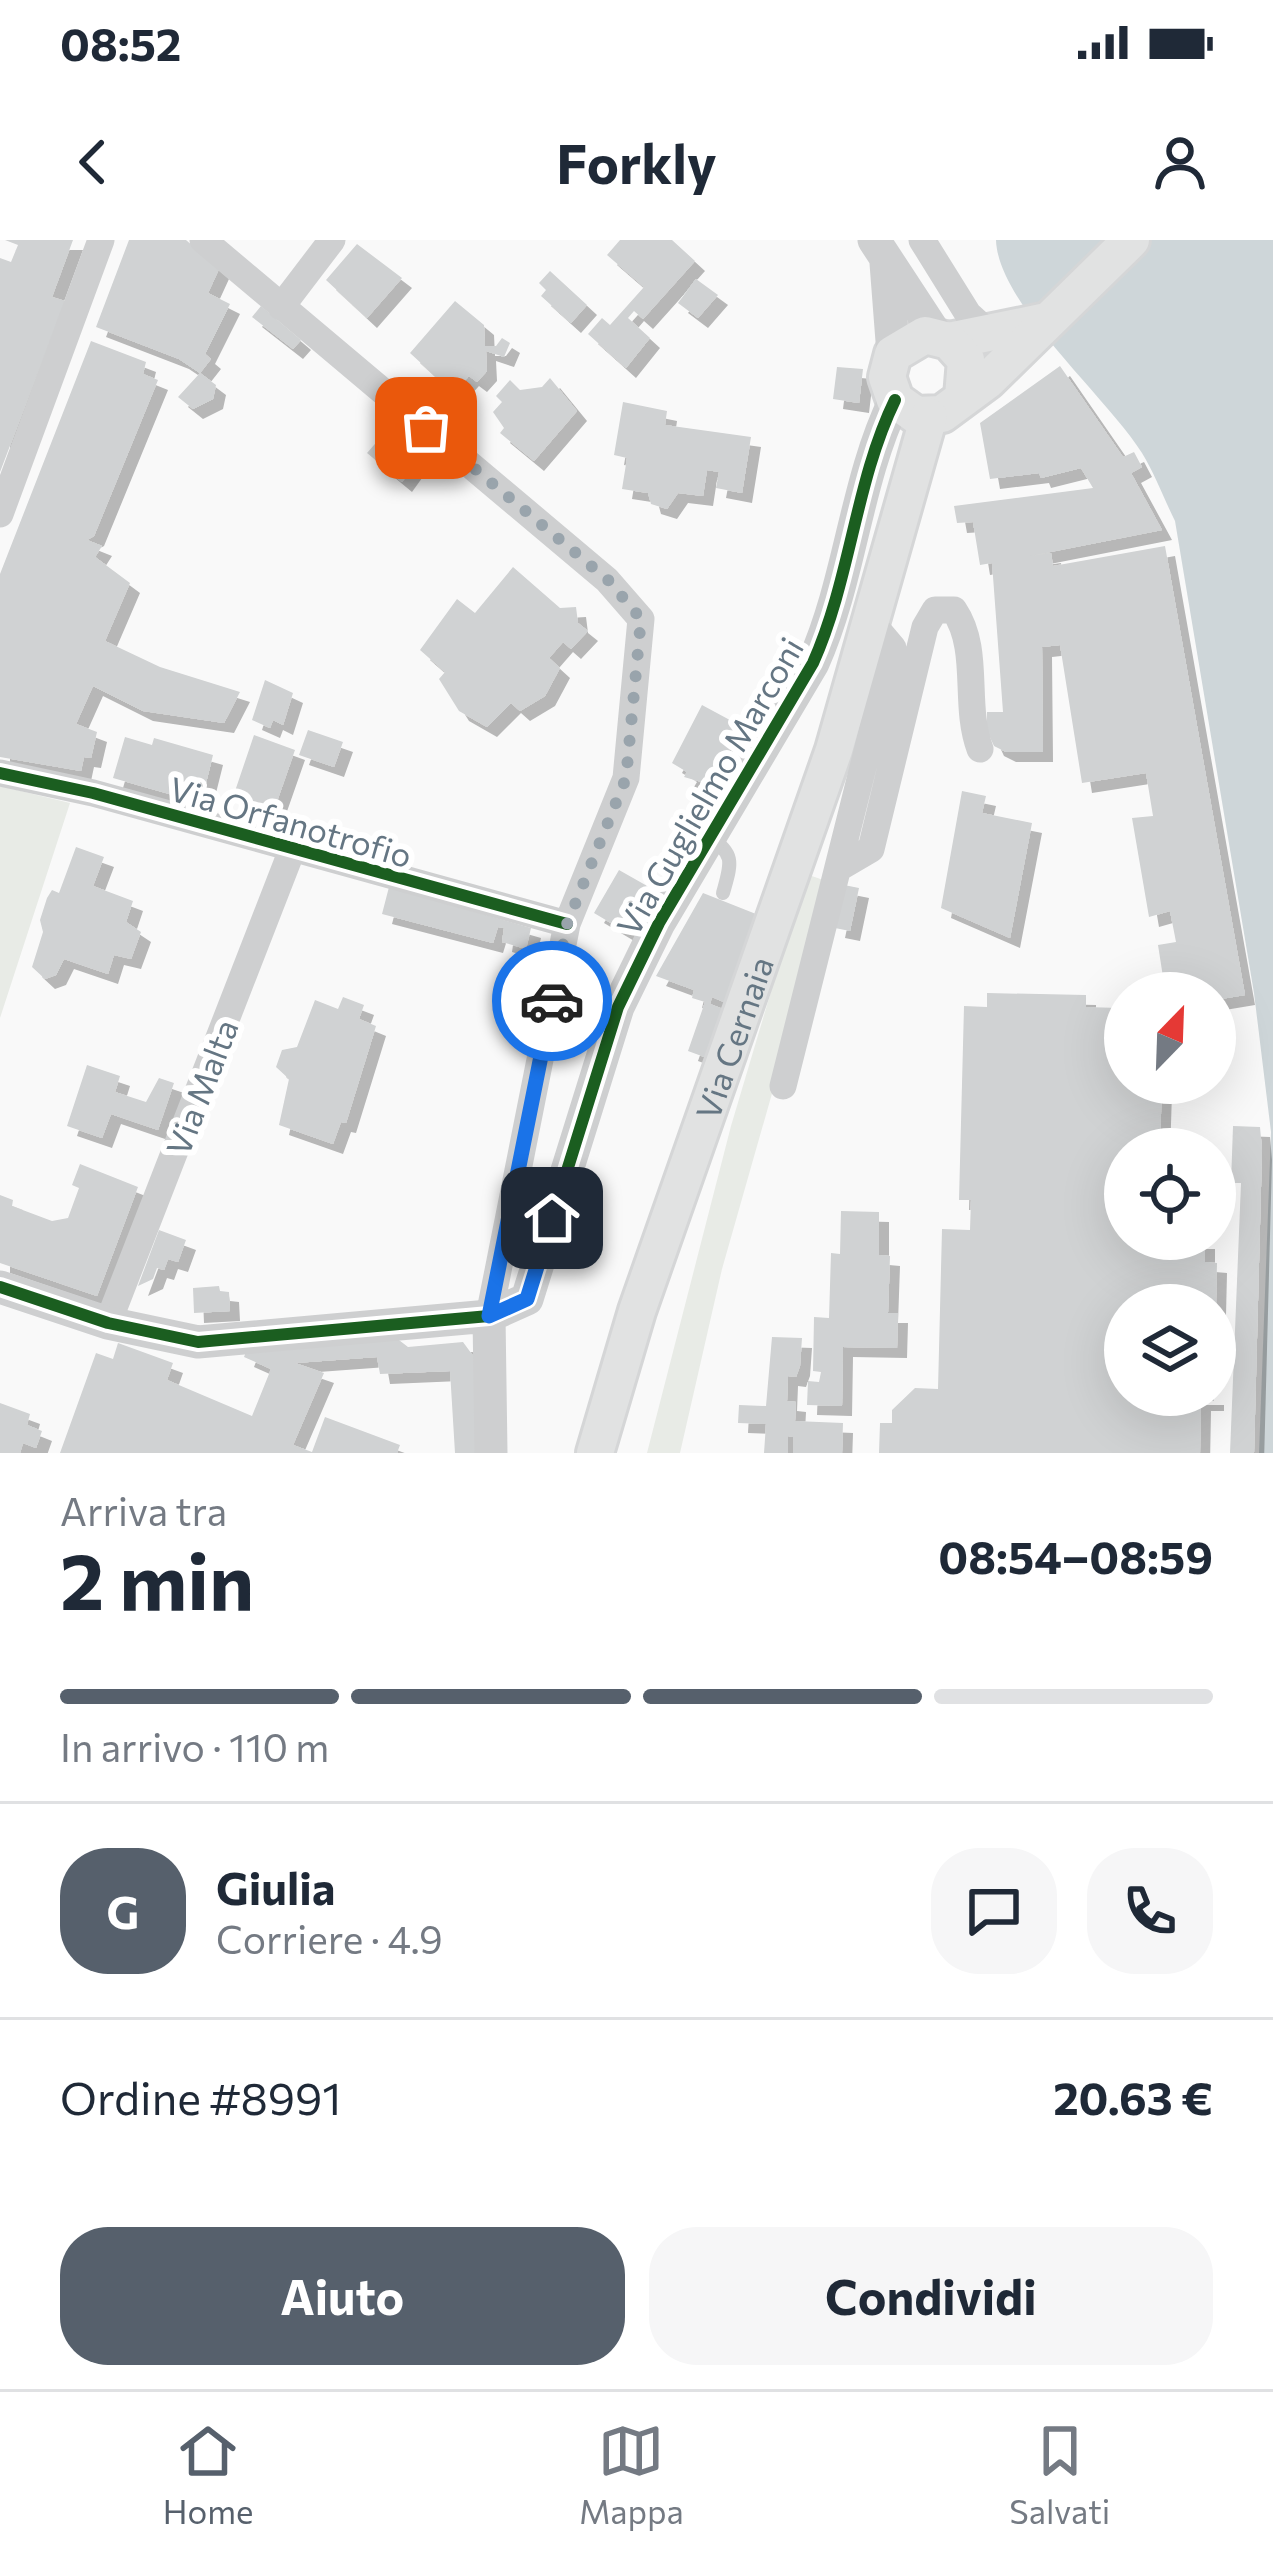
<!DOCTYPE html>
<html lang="it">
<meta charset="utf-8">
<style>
:root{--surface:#fff;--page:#f6f6f7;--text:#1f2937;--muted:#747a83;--line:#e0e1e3;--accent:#56606c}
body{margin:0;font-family:Commissioner,sans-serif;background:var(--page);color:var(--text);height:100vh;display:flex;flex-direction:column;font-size:45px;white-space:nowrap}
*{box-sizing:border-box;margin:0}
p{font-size:39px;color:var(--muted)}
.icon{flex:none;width:66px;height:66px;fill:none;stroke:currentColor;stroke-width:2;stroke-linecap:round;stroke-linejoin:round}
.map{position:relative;height:1213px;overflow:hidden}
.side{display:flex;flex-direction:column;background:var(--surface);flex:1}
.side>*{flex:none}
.needle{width:78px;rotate:23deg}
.controls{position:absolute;left:1104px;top:732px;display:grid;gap:24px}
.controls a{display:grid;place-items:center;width:132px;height:132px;border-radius:50%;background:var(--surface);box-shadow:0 12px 48px #0002;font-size:60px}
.pin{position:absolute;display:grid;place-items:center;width:102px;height:102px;color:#fff;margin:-51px;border-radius:24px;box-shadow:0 6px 18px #0006}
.courier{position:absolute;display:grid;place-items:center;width:120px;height:120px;margin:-60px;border:9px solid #1a73e8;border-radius:50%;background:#fff;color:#222;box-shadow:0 3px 15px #0007}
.summary em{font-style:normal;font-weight:700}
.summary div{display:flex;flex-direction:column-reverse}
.summary{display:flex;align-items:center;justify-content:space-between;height:204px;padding:0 60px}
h1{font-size:78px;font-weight:700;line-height:90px}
.bar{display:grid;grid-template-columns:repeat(4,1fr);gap:18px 12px;align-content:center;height:144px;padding:0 60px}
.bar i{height:15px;border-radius:9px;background:var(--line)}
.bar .current{background:var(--accent)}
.bar p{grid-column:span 4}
.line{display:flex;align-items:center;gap:30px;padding:0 60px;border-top:3px solid var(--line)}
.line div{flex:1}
.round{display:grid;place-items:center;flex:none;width:126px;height:126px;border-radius:48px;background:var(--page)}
.primary-button{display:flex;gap:24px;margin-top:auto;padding:24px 60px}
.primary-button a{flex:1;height:138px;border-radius:48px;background:var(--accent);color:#fff;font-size:48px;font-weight:700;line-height:138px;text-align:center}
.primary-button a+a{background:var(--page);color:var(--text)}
.status{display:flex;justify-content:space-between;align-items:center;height:84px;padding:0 60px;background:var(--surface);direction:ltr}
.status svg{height:33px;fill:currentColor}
header{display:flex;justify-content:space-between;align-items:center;height:156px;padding:0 60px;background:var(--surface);font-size:54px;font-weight:700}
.tab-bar{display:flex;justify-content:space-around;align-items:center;height:168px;border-top:3px solid var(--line);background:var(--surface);font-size:33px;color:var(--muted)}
.tab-bar a{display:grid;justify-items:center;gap:6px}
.tab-bar .current{color:var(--accent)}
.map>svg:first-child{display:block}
.green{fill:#e8ebe6}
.water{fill:#ced6d9}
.building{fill:#d0d2d3;filter:url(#shadow)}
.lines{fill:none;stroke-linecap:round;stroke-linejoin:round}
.secondary-casing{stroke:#d5d6d7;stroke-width:42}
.service{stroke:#cecfd0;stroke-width:14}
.minor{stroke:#cecfd0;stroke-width:27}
.tertiary{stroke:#cecfd0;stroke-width:33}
.secondary{stroke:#e1e2e2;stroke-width:36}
.cycleway-casing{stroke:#fff;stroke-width:20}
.cycleway{stroke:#1b5e20;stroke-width:12}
.done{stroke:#99a4ac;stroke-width:12;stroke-dasharray:0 21.6}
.route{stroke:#1a73e8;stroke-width:15}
.labels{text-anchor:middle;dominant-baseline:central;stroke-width:12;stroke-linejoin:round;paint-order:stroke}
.street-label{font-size:33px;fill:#657683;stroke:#fff}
</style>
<div class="status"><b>08:52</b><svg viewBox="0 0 49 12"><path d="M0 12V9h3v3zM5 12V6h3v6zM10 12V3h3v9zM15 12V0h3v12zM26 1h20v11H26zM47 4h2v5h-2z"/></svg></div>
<header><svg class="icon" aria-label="back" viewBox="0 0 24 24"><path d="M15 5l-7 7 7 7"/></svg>Forkly<svg class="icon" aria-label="person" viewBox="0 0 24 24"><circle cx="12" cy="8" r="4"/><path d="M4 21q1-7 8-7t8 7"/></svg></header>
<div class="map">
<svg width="1273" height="1213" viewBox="0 0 1273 1213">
<defs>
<filter id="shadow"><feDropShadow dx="10" dy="10" stdDeviation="0" flood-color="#0004"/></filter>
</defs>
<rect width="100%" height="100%" fill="#f9f9f9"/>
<path class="green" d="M0,546L70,563L0,778Z
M806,634L832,643L722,1029L680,1213H647L731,886Z"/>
<path class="water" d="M996,0H1273V1213H1259L1271,892L1254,753L1175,281C1164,259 1155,234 1142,213C1108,158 998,64 996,0Z"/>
<path class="building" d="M5,0H73L52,57L65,61L0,232V18L11,22L18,5Z
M129,0H186L219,29L208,53L230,64L205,114L211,119L200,133L179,119L96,87Z
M620,0H672L695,21L643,79L634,71L628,78L650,98L626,128L588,94L602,78L610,85L644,47L607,15Z
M357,4L402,38L367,78L326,40Z
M550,31L587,65L571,83L541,56L546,50L539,43Z
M696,39L718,55L698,78L678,63Z
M455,61L484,85L485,106H496L502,98L510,103L504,117L486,111L487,131L477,142L469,136L458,148L451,142L447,147L410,113Z
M261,66L301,100L293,109L252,77Z
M91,101L146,122L143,134L158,140L94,296L87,300L102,306L95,317L130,343L105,401L160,427L240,452L224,483L143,471L93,446L76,484L97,492L91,518L84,517L81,531L0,517V334Z
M1060,126L1123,217L1134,212L1142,227L1131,233L1162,290L1030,316L1051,313L1053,326L1165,306L1245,755L1215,760V753H1175L1172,736L1163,737L1158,705L1176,702L1170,671L1149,677L1132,578L1153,576L1146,533L1082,543L1060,405L1042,407L1043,512H1006L994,506L987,491V472H1003L992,323L980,325L973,282L957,283L954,266L1093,248L1081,228L1041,238L1039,233L990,239L980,183Z
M837,127L863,129L859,163L833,159Z
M200,133L216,145L213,159L193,169L178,157Z
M550,138L577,171L534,221L500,193L504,188L493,172L502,162L496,156L510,140L520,150L542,147Z
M623,162L667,171L665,185L751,197L742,253L716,248L719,232L707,230L703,256L678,253L667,269L651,264L648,253L622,249L627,218L614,215Z
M395,181L425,210L402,242L367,213Z
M513,327L560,368L576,367L578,383L588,391L571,409L563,402L549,418L560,428L545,456L520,471L511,463L487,487L459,471L439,439L445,432L420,410L457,359L475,373Z
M265,440L293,453L283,485L273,480L270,488L252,480Z
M702,465L741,486L712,545L684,537L687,532L672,523Z
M308,490L343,502L334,527L299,515Z
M254,495L295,510L274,570L233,557Z
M125,497L152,505L154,498L213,515L201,563L113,538Z
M962,551L986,556L982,573L1032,583L1010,698L941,668Z
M76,607L104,617L93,646L133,661L126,682L141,692L131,719L114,715L108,734L64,719L56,735L45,739L32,727L43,692L40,680L47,658L52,650L59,653Z
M619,630L656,651L631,695L594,673Z
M844,645L859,648L850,691L835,688Z
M389,647L531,688L526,709L502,702L504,688L498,687L493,703L382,674Z
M703,653L756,674L726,763L712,757L710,764L723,769L707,818L688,811L705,762L692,758L694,750L656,736Z
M987,753L1086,755V767L1119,768V784H1125V843H1162L1160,905L1125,909V999H1205V1022L1217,1023L1216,1065H1125V1155H1214V1161H1201L1200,1213H879L880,1183H892V1170L915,1148L938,1149L942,989L970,990L971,960H959L964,766L987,767Z
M343,757L364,765L359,779L376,786L346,883L341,882L333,904L279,885L289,839L276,827L282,810L297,807L315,760L338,769Z
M87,825L120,836L115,852L146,862L159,838L174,843L158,890L111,874L102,898L67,886Z
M1233,886L1260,887L1262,910L1254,1213H1230L1241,943H1231Z
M80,924L138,947L97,1056L0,1023V955L13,960L12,966L52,981L68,978L79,948L72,945Z
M841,971L879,972V1015L890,1016L888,1073H898L897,1108L843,1107L842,1166L807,1165L808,1141L819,1142L821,1132L813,1131L814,1077L829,1078L831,1013L840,1014Z
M159,990L186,1000L178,1022L168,1019L164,1030L157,1028L153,1039L138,1046Z
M219,1046L220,1051L229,1052L230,1071L194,1073L193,1048Z
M395,1097L408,1107L463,1102L474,1117L477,1213H455L450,1131L380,1134L377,1117L295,1123L324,1133L293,1205L312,1212L325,1177L400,1205L397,1213H60L96,1113L113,1119L118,1103L173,1123L167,1140L252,1176L271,1129L244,1117L249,1104Z
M772,1097L802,1098L800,1126L796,1137L788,1136L787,1161L796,1162L795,1181L843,1183L842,1213H793V1197L788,1196V1213H764L766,1184L738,1183L739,1165L766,1166Z
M0,1163L30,1174L27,1185L42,1191L36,1208L23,1203L20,1213H0Z"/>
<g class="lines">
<defs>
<g id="secondary">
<path d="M949,101L1042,82"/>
<path d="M963,157L966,120L949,101L925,95L893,114L887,137L895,160L916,175L942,174L988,140L1131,0"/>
<path id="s1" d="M595,1213L637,1071L834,510L929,176"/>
</g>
</defs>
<use href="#secondary" class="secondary-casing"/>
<path class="service" d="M709,597C736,614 731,624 723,653"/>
<path class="minor" d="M203,0L607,340L641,379L626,538L567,684L489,1076
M922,0L968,74L990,94
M281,67L332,0
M0,274L101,0
M0,533L93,553L567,684
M842,626L871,609L925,387L935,370H954C981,410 963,464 980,509
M783,846L893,408L871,382
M108,1083L292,610"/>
<path class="tertiary" d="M874,0L937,96
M886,23L893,114
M0,1047L108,1083L198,1102L489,1076L527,1059L618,767L659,683L813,423C851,338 855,242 895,160
M489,1076L491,1213"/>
<use href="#secondary" class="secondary"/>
<defs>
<path id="cycleway" d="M0,533L93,553L567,684
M0,1047L108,1083L198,1102L489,1076L527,1059L618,767L659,683L813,423C851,338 855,242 895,160"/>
</defs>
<use href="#cycleway" class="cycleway-casing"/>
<use href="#cycleway" class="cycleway"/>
</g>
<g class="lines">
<path class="done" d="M426,188L608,340L641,379L626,538L567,684L552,761"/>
<path class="route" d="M552,761L489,1076L527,1059L552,978"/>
</g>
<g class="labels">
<g class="street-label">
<text transform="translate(709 546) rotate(-60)">Via Guglielmo Marconi</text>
<text transform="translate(291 581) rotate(16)">Via Orfanotrofio</text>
<text stroke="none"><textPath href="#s1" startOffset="438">Via Cernaia</textPath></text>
<text transform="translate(201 847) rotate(-69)">Via Malta</text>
</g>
</g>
</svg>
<div class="controls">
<a><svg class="needle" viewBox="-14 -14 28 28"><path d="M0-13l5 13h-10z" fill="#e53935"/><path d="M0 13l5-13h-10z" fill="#747a83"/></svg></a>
<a><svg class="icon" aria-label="locate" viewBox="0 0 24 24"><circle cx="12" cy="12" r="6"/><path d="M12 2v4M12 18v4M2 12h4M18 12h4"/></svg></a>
<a><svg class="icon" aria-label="layers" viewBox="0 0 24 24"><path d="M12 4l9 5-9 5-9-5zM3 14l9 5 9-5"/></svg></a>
</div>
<div class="pin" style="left:426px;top:188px;background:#ea580c"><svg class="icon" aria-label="bag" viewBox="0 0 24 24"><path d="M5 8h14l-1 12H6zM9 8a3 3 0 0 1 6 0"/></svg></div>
<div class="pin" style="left:552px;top:978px;background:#1f2937"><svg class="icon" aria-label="home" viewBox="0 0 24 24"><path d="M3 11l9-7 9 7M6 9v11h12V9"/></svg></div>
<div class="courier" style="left:552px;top:761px"><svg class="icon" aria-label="car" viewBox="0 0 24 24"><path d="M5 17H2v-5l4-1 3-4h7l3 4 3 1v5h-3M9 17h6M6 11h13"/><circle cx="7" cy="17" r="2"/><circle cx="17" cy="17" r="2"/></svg></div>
</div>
<section class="side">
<div class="summary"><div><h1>2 min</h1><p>Arriva tra</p></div><em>08:54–08:59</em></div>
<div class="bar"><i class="current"></i><i class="current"></i><i class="current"></i><i></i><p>In arrivo · 110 m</p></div>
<div class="line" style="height:216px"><b class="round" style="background:var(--accent);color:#fff">G</b><div><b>Giulia</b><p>Corriere · 4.9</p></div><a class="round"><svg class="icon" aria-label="chat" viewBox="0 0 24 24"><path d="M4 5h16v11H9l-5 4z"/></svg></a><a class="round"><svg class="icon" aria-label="phone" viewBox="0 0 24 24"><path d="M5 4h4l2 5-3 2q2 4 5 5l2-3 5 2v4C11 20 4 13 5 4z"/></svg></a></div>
<div class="line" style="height:156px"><div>Ordine #8991</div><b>20.63 €</b></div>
<div class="primary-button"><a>Aiuto</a><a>Condividi</a></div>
</section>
<nav class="tab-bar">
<a class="current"><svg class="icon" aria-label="home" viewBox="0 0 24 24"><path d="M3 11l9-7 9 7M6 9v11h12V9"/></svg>Home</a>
<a><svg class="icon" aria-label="map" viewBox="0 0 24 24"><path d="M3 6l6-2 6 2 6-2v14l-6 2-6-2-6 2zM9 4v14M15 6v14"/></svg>Mappa</a>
<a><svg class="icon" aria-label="saved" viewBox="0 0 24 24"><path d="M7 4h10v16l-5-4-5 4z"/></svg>Salvati</a>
</nav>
